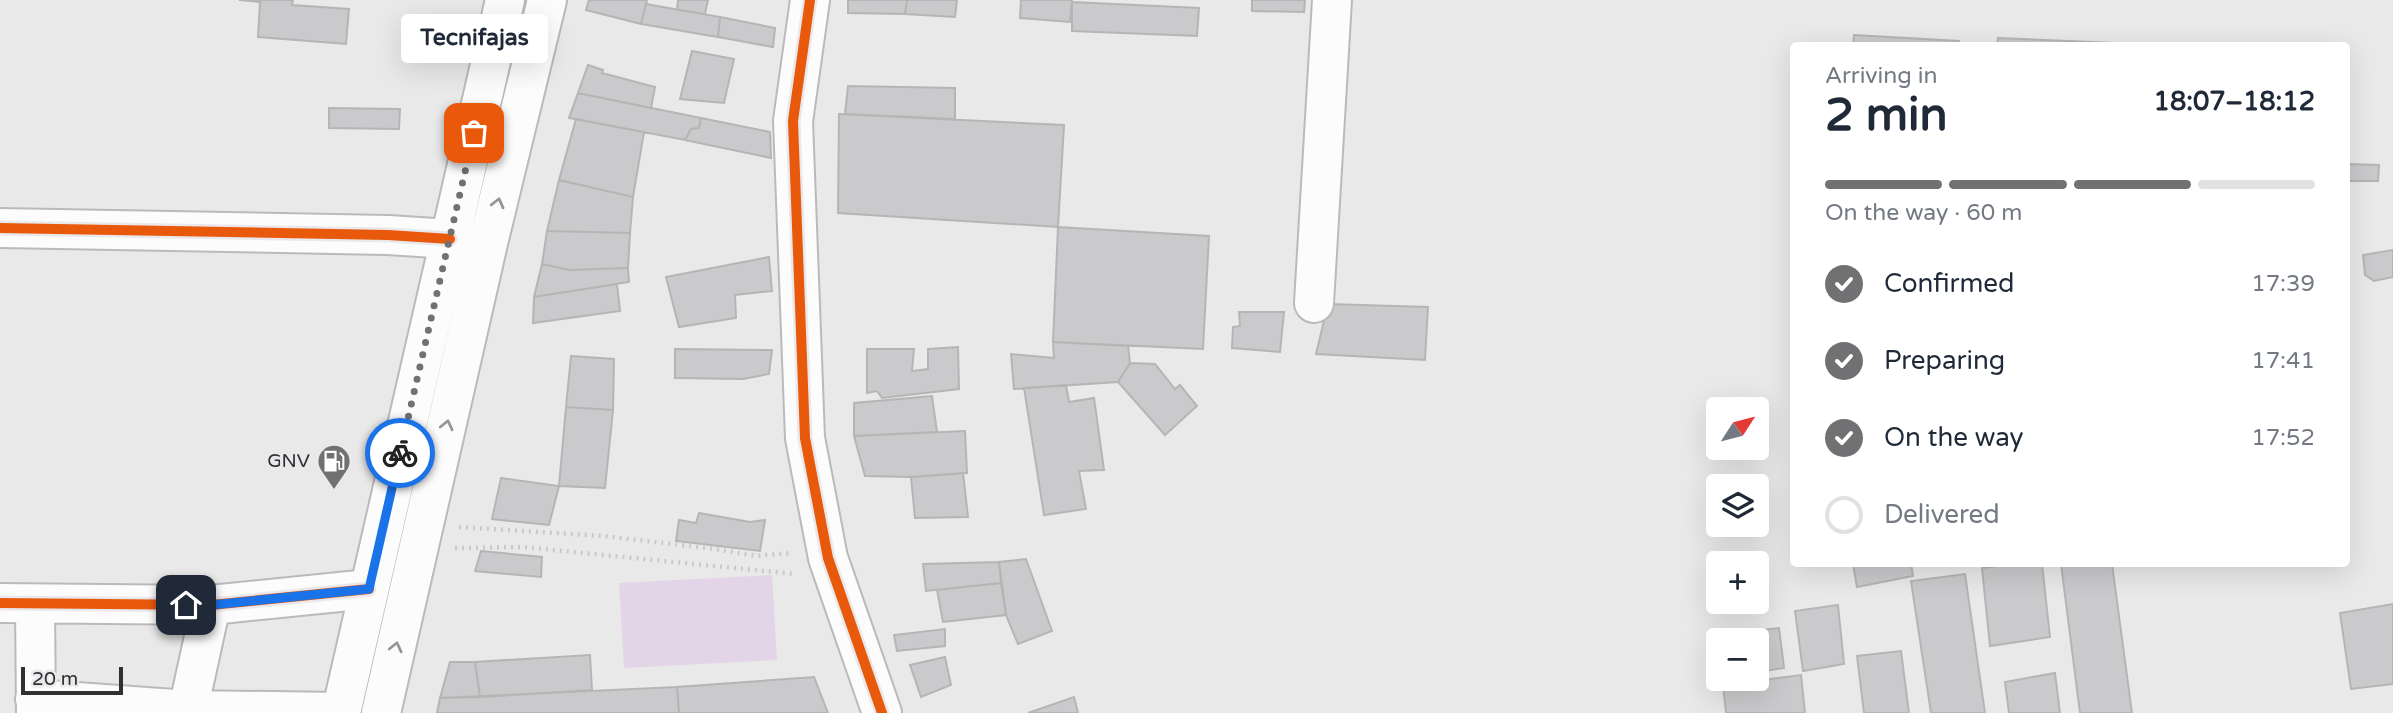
<!DOCTYPE html>
<meta charset="utf-8">
<style>
:root{--surface:#fff;--page:#f6f6f7;--text:#1f2937;--muted:#747a83;--line:#e0e1e3;--accent:#717072}
body{margin:0;font-family:"Varela Round",sans-serif;background:var(--page);color:var(--text);height:100vh;display:flex;flex-direction:column;font-size:26px;white-space:nowrap}
*{box-sizing:border-box;margin:0}
p{font-size:23px;color:var(--muted)}
.icon{flex:none;width:38px;height:38px;fill:none;stroke:currentColor;stroke-width:2;stroke-linecap:round;stroke-linejoin:round}
.map{position:relative;flex:1;overflow:hidden}
.details{position:absolute;left:1790px;top:42px;width:560px;height:525px;display:flex;flex-direction:column;background:var(--surface);border-radius:7px;box-shadow:0 7px 28px #0002}
.details>*{flex:none}
.needle{width:46px;rotate:54deg}
.fabs{position:absolute;left:1706px;top:397px;display:grid;gap:14px}
.fabs a{display:grid;place-items:center;width:63px;height:63px;border-radius:7px;background:var(--surface);box-shadow:0 7px 28px #0002;font-size:35px}
.scale{position:absolute;left:21px;bottom:18px;width:102px;box-sizing:border-box;padding-left:7px;border:4px solid #302f31;border-top:0;font-size:19px;line-height:24px;white-space:nowrap;color:#302f31;-webkit-text-stroke:5px #eae8eb;paint-order:stroke}
.pin{position:absolute;display:grid;place-items:center;width:60px;height:60px;color:#fff;margin:-30px;border-radius:14px;box-shadow:0 4px 10px #0006}
.courier{position:absolute;display:grid;place-items:center;width:70px;height:70px;margin:-35px;border:5px solid #1a73e8;border-radius:50%;background:#fff;color:#222;box-shadow:0 2px 9px #0007}
.bubble{position:absolute;height:49px;border-radius:7px;background:var(--surface);box-shadow:0 7px 28px #0002;font-size:23px;font-weight:700;line-height:49px;text-align:center}
.headline em{font-style:normal;font-weight:700}
.headline div{display:flex;flex-direction:column-reverse}
.headline{display:flex;align-items:center;justify-content:space-between;height:119px;padding:0 35px}
h1{font-size:46px;font-weight:700;line-height:52px}
.bar{display:grid;grid-template-columns:repeat(4,1fr);gap:10px 7px;align-content:center;height:84px;padding:0 35px}
.bar i{height:9px;border-radius:5px;background:var(--line)}
.bar .active{background:var(--accent)}
.bar p{grid-column:span 4}
ol{padding:0 35px;list-style:none}
li{display:flex;align-items:center;gap:21px;height:77px}
li p{margin-inline-start:auto}
li .icon{padding:7px;border-radius:50%;background:var(--accent);color:#fff;stroke-width:4}
li:last-child{color:var(--muted)}
li i{width:38px;height:38px;border:4px solid var(--line);border-radius:50%}
.map>svg:first-child{display:block}
.green{fill:#e3d4e8}
.building{fill:#cac9cb;stroke:#b6b5b6;stroke-width:2}
.lines{fill:none;stroke-linecap:round;stroke-linejoin:round}
.minor-casing{stroke:#bbbabb;stroke-width:42}
.major-casing{stroke:#bbbabb;stroke-width:42}
.path{stroke:#cac9ca;stroke-width:4.5;stroke-dasharray:2 5;stroke-linecap:butt}
.minor{stroke:#fcfcfc;stroke-width:38}
.major{stroke:#fcfcfc;stroke-width:38}
.cycleway-casing{stroke:#eae8eb;stroke-width:15}
.cycleway{stroke:#e8590c;stroke-width:10}
.oneway{stroke:#969696}
.done{stroke:#717072;stroke-width:7;stroke-dasharray:0 12.6}
.route{stroke:#1a73e8;stroke-width:9}
.labels{text-anchor:middle;dominant-baseline:central;stroke-width:7;stroke-linejoin:round;paint-order:stroke}
.poi-label{font-size:19px;fill:#302f31;stroke:#eae8eb;text-anchor:end}
</style>
<div class="map">
<svg width="2393" height="713" viewBox="0 0 2393 713">
<rect width="100%" height="100%" fill="#eae9ea"/>
<path class="green" d="M772,575L777,660L624,668L619,583Z"/>
<path class="building" d="M239,0H293L292,5L349,9L346,44L258,37L260,2Z
M589,0H647L641,24L586,10Z
M678,0H708L705,14L677,10Z
M848,0H907L905,14L848,13Z
M907,0H957L955,17L905,14Z
M1021,0H1072L1070,22L1020,18Z
M1252,0H1305L1304,12L1252,11Z
M1072,2L1199,8L1197,36L1072,31Z
M646,4L720,17L718,37L641,24Z
M720,17L775,28L773,47L718,37Z
M1854,35L1959,41V46H1853Z
M1998,38L2189,46H1997Z
M692,51L734,59L724,103L680,99Z
M588,65L603,70L602,73L655,87L651,108L578,93Z
M848,86L955,88V119L845,114Z
M578,93L701,118L699,128L691,129L685,140L569,118Z
M329,108L400,109L399,129L329,128Z
M839,114L1064,125L1058,227L838,213Z
M701,118L770,132L771,158L685,140L691,129L699,128Z
M576,119L644,132L633,197L559,180Z
M2347,164L2379,165L2378,181H2347Z
M559,180L633,197L630,233L547,231Z
M1058,227L1209,236L1203,349L1053,342Z
M547,231L630,233L628,268L569,270L542,264Z
M2393,250V277L2374,281L2365,275L2363,255Z
M769,257L772,291L735,295L736,318L679,327L666,277Z
M542,264L569,270L628,268L629,282L534,297Z
M617,284L620,311L533,323L534,297Z
M1328,304L1428,307L1425,360L1316,354Z
M1239,312H1284L1280,352L1232,348L1233,327L1240,326Z
M1053,342L1128,346L1130,363L1118,382L1014,389L1011,354L1054,358Z
M958,347L959,389L882,398L877,391L867,393V349H914L912,371L928,369V349Z
M675,349L772,350L769,374L743,379L675,378Z
M571,356L614,359L613,410L566,407Z
M1130,363L1155,364L1175,389L1180,385L1197,406L1165,435L1118,382Z
M1066,385L1069,402L1094,398L1104,470L1079,471L1086,509L1044,515L1024,388Z
M932,396L937,432L854,436V403Z
M566,407L613,410L605,488L559,486Z
M965,431L967,473L911,477L865,476L854,436Z
M963,473L968,517L915,518L911,477Z
M501,478L559,486L549,525L492,519Z
M699,513L750,522L765,520L760,551L676,541L679,520L696,523Z
M481,551L542,557L541,577L475,571Z
M1026,559L1052,631L1018,644L1006,615L999,562Z
M999,562L1001,583L926,591L923,564Z
M1853,564H1911L1913,576L1857,587Z
M2015,564H2042L2050,637L1990,646L1982,568Z
M2061,564H2112L2132,713H2080Z
M1965,574L1985,713H1931L1911,581Z
M1001,583L1006,615L943,622L937,590Z
M2393,604V684L2351,689L2340,613Z
M1838,605L1844,664L1803,671L1795,611Z
M1779,628L1784,668L1757,672V640H1719V635Z
M945,629V646L897,651L894,635Z
M1901,651L1909,713H1864L1857,656Z
M590,655L592,690L480,697L475,662Z
M945,657L951,685L921,697L910,665Z
M450,662H475L480,697L440,698Z
M2055,673L2060,713H2009L2005,682Z
M1801,675L1805,713H1726L1723,685Z
M814,677L828,713H679L677,687Z
M677,687L679,713H437L440,698Z
M1074,697L1078,713H1028Z"/>
<g class="lines">
<defs>
<path id="minor" d="M810,0L793,121L805,438L828,558L882,713
M0,228L388,235L450,239
M1314,303L1332,0
M0,603L211,605L369,589
M35,605L36,713
M35,699L188,710L211,605
M188,713V710L341,712"/>
<path id="major" d="M341,713L505,0
M381,713L488,243L547,0"/>
</defs>
<use href="#minor" class="minor-casing"/>
<use href="#major" class="major-casing"/>
<path class="path" d="M459,527L603,536L715,549L756,556L791,553
M455,548L523,547L795,574"/>
<use href="#minor" class="minor"/>
<use href="#major" class="major"/>
<defs>
<path id="cycleway" d="M810,0L793,121L805,438L828,558L882,713
M0,228L388,235L450,239
M0,603L211,605L369,589"/>
</defs>
<use href="#cycleway" class="cycleway-casing"/>
<use href="#cycleway" class="cycleway"/>
</g>
<defs><path id="oneway-chevron" d="M-2-3.5L2.5 0L-2 3.5" fill="none" stroke-width="1.6" stroke-linecap="round" stroke-linejoin="round" transform="scale(1.75)"/></defs>
<g class="oneway">
<use href="#oneway-chevron" transform="translate(498 203) rotate(-76)"/>
<use href="#oneway-chevron" transform="translate(447 425) rotate(-77)"/>
<use href="#oneway-chevron" transform="translate(396 647) rotate(-77)"/>
</g>
<g class="lines">
<path class="done" d="M400,453L474,133"/>
<path class="route" d="M186,605H211L369,589L400,453"/>
</g>
<defs>
<symbol id="fuel-pin" viewBox="-11 -11 22 30"><path d="M0 17L-7.5 6A9.5 9.5 0 1 1 7.5 6Z" fill="#717072" stroke="#eae8eb"/><path d="M-5.5-6h7V0h2V4h1.3V-2.5L3-4.5l.8-.8L6-3V5H2.5V1h-1V6h-7ZM-4.2-4.7v3.2H.2V-4.7Z" fill="#fff"/></symbol>
</defs>
<g fill-rule="evenodd">
<use href="#fuel-pin" x="315" y="442" width="38" height="52"/>
</g>
<g class="labels">
<g class="poi-label">
<text x="310" y="461">GNV</text>
</g>
</g>
</svg>
<div class="fabs">
<a><svg class="needle" viewBox="-14 -14 28 28"><path d="M0-13l5 13h-10z" fill="#e53935"/><path d="M0 13l5-13h-10z" fill="#747a83"/></svg></a>
<a><svg class="icon" aria-label="layers" viewBox="0 0 24 24"><path d="M12 4l9 5-9 5-9-5zM3 14l9 5 9-5"/></svg></a>
<a>+</a>
<a>−</a>
</div>
<div class="scale">20 m</div>
<div class="pin" style="left:474px;top:133px;background:#ea580c"><svg class="icon" aria-label="bag" viewBox="0 0 24 24"><path d="M5 8h14l-1 12H6zM9 8a3 3 0 0 1 6 0"/></svg></div>
<div class="pin" style="left:186px;top:605px;background:#1f2937"><svg class="icon" aria-label="home" viewBox="0 0 24 24"><path d="M3 11l9-7 9 7M6 9v11h12V9"/></svg></div>
<div class="courier" style="left:400px;top:453px"><svg class="icon" aria-label="bike" viewBox="0 0 24 24"><circle cx="6" cy="16" r="4"/><circle cx="18" cy="16" r="4"/><path d="M6 16l4-8h5l3 8M10 8l3 8H6M13 5h3"/></svg></div>
<div class="bubble" style="left:401px;top:14px;width:147px">Tecnifajas</div>
<section class="details">
<div class="headline"><div><h1>2 min</h1><p>Arriving in</p></div><em>18:07–18:12</em></div>
<div class="bar"><i class="active"></i><i class="active"></i><i class="active"></i><i></i><p>On the way · 60 m</p></div>
<ol>
<li><svg class="icon" aria-label="check" viewBox="0 0 24 24"><path d="M5 12l5 5 9-10"/></svg>Confirmed<p>17:39</p></li>
<li><svg class="icon" aria-label="check" viewBox="0 0 24 24"><path d="M5 12l5 5 9-10"/></svg>Preparing<p>17:41</p></li>
<li><svg class="icon" aria-label="check" viewBox="0 0 24 24"><path d="M5 12l5 5 9-10"/></svg>On the way<p>17:52</p></li>
<li><i></i>Delivered</li>
</ol>
</section>
</div>
